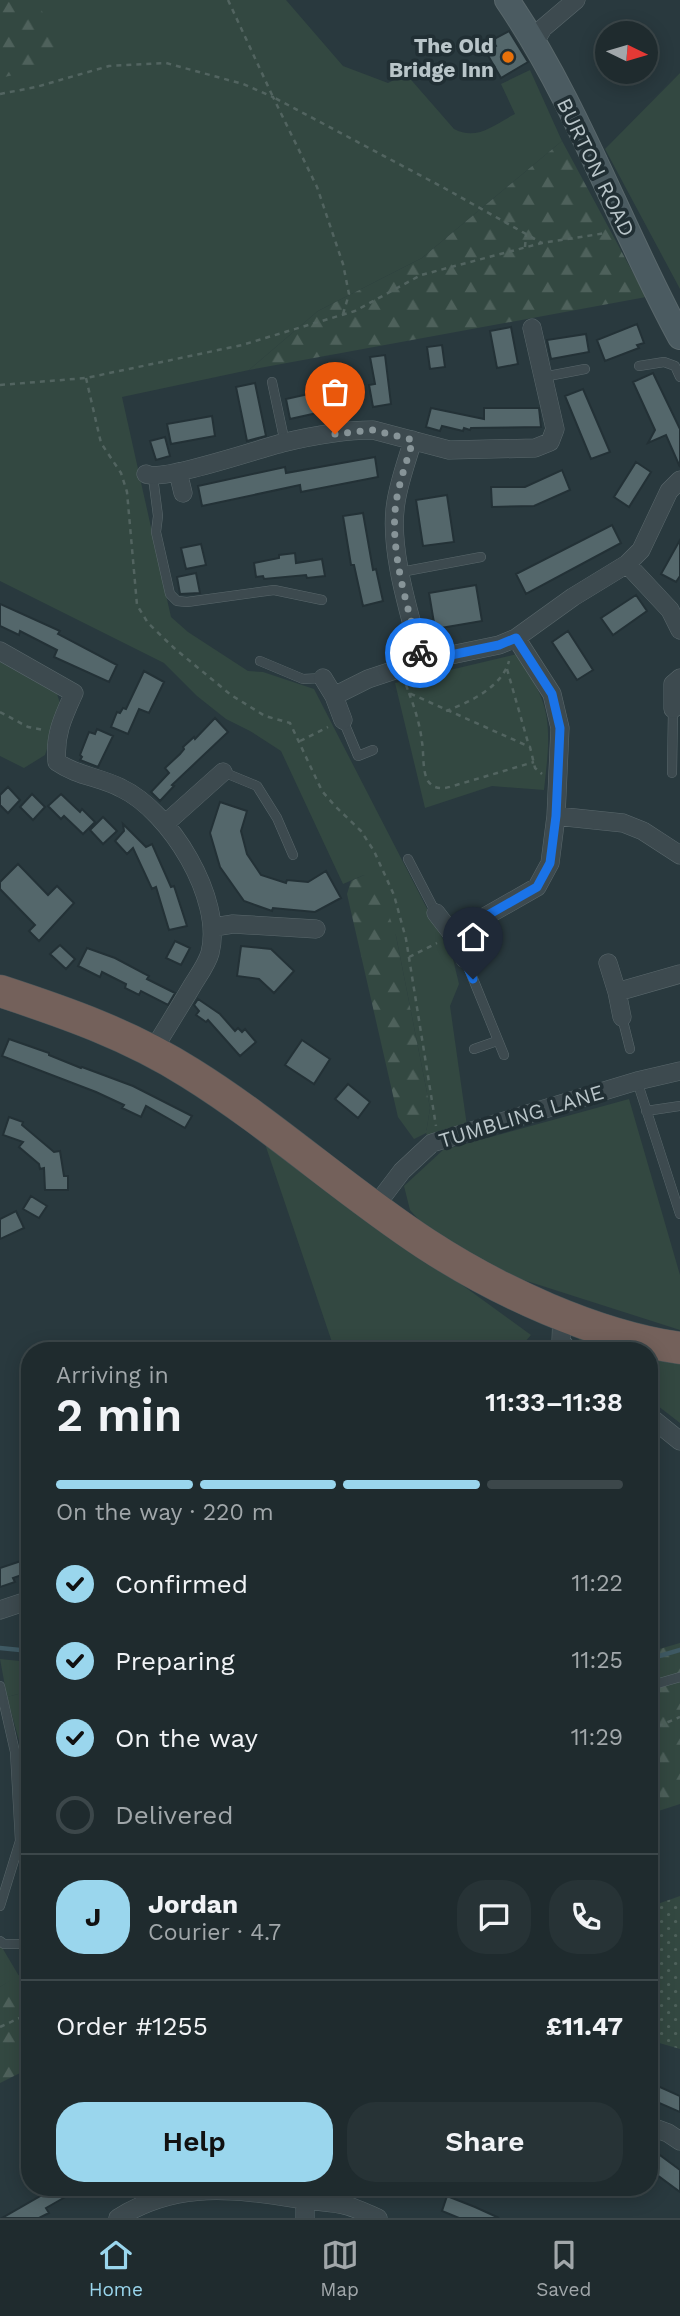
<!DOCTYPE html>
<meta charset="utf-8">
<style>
:root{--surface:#1f2b2e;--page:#273336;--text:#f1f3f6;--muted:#a1a7aa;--line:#3c474a;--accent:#9ad6ed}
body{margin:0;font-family:"Work Sans",sans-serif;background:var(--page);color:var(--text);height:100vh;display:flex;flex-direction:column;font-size:26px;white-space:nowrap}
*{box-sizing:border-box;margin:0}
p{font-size:23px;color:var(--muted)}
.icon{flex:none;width:38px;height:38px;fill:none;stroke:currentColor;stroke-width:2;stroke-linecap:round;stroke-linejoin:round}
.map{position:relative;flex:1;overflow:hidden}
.sheet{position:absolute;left:21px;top:1342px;width:637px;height:854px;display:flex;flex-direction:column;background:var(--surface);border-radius:28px;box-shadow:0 4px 18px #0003,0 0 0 2px var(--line)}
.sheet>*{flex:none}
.needle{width:46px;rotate:95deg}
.tools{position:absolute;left:595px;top:21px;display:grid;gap:14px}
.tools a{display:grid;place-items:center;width:63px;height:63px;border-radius:50%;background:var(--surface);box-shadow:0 4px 18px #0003,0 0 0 2px var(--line);font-size:35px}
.pin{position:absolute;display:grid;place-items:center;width:60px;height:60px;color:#fff;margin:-72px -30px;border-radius:50% 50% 50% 0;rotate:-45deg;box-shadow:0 0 7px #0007}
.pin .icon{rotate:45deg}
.courier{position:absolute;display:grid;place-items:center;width:70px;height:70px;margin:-35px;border:5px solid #1a73e8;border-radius:50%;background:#fff;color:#222;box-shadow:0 2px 9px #0007}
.headline em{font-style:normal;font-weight:600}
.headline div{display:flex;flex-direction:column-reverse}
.headline{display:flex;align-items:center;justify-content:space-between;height:119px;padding:0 35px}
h1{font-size:46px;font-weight:600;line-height:52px}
.bar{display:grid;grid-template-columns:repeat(4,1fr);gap:10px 7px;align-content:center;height:84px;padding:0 35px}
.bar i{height:9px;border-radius:5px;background:var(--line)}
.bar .selected{background:var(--accent)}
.bar p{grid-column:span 4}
.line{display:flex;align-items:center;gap:18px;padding:0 35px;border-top:2px solid var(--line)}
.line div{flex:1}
.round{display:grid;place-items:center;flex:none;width:74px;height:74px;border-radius:28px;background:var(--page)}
ol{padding:0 35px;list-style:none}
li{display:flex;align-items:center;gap:21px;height:77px}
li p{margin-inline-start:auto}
li .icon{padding:7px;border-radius:50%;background:var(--accent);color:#111;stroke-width:4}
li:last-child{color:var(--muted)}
li i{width:38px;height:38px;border:4px solid var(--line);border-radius:50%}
.action{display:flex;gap:14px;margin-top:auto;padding:14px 35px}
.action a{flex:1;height:80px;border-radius:28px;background:var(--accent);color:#111;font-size:28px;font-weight:600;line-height:80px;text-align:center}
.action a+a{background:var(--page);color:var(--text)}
.menu{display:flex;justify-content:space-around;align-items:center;height:98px;border-top:2px solid var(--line);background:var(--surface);font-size:19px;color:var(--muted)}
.menu a{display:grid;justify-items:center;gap:4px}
.menu .selected{color:var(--accent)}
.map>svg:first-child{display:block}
.grass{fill:#334841}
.forest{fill:url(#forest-firs)}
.park{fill:url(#park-dots)}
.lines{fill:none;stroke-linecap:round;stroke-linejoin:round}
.stream{stroke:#3f5a64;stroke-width:4.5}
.building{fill:#54676b;stroke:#233136;stroke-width:2}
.lane-casing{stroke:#5a686c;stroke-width:10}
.street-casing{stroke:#5a686c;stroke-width:19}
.secondary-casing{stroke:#5a686c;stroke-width:26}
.highway-casing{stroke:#475559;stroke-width:33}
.path{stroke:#526460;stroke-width:2.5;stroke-dasharray:5 5;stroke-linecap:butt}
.lane{stroke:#3d4a4f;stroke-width:9}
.street{stroke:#3d4a4f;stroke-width:18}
.secondary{stroke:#4b5b61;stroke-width:24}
.highway{stroke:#74615b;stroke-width:32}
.done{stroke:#879498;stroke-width:7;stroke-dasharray:0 12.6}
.route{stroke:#1a73e8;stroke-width:9}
.food-dot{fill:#e8710a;stroke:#212f34;stroke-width:2.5}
.labels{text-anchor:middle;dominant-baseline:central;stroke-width:7;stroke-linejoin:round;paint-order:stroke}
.poi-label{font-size:21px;font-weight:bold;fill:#b9c5c9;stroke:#212f34;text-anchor:end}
.street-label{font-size:21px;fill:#b9c5c9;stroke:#212f34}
</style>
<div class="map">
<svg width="680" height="2218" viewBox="0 0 680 2218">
<defs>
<pattern id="forest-firs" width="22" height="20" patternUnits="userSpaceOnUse" patternTransform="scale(1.75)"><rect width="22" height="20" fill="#334841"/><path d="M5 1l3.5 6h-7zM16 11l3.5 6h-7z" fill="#4e615b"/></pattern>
<pattern id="park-dots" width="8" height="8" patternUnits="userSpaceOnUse" patternTransform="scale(1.75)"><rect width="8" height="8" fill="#334841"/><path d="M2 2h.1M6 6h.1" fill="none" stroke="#4e615b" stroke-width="1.8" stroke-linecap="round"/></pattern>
</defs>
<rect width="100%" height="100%" fill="#29393e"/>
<path class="grass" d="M0,0H286L343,66L388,83L406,74L454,129C477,141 493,125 515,114L501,84L530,70L562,141L422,258L318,311L249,370L122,397L171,617L188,632L248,671L263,672L314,689L453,959L459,984L450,1006L467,1126L429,1141L426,1133L430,1108L396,936L364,875L343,884L281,751L250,731L226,719L197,696L164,663L0,581Z
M680,73V289L605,149Z
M517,654C525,668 535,682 541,697C553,726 547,760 544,790L492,786L425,808L395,683Z
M0,662L57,694L61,706L45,755L24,768L0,756Z
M629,1099L680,1275V1330L505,1274L429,1231L410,1210L404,1186L443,1150Z
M264,1141L531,1335L517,1351H335Z
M578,1337L640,1351H587L581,1346Z
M649,1353L680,1360V1423L649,1399Z
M0,1659L30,1662V1691L7,1697Z
M0,1944L19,1976L0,1987Z"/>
<path class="forest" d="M0,0H35L68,53L18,74L0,78Z
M562,141L646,297L249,370L318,311L422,258Z
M364,875L378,882L396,936L430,1108L426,1133L414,1139L398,1117L347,894L351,881Z
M680,1643V1804L649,1814V1652Z
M30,1691V1893L24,1838L22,1751L7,1697Z
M30,1968V2068L0,2083V1987Z"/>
<path class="park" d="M680,1896V2049L649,2040V1907Z"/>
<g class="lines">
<path class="stream" d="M0,1648L30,1651
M649,1659L680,1650"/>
</g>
<path class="building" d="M509,31L528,62L501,78L486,52L496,46L492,40Z
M637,324L644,343L637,345L639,348L605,361L597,340Z
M511,327L518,364L497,368L490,331Z
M586,334L589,352L551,359L547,340Z
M442,345L445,367L430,369L427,347Z
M385,355L391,404L373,407L369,385L375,384L370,357Z
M653,373L680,429V467L666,435L648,443L655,430L633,382Z
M255,383L266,436L247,441L236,387Z
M340,387L344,407L290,419L286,399Z
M583,389L610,452L591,459L565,396Z
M431,408L484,419V408H539L541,427L471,428L470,430L464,428L463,431L442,426L440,431L426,427Z
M212,416L215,436L171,444L167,424Z
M165,437L170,456L156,460L150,441Z
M375,457L378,477L301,492L300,485L202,506L198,486L285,467L286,473Z
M636,462L651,472L629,507L614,497Z
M562,470L570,490L534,506L492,507L491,487H525Z
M447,495L454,542L423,546L416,500Z
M363,513L373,570L376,569L383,601L363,606L354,565H351L343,516Z
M612,525L621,543L526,594L516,574Z
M680,540V576L676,582L661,574Z
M201,544L206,565L186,569L181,548Z
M295,553L296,563L322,559L325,576L307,578L306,575L264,579L263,576L256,577L254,563L279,558V555Z
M196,573L200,593L180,594L177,577Z
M476,585L482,621L435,629L429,593Z
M636,595L647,611L613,635L601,618Z
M0,604L60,631L58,634L117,665L109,682L54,657L57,650L20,631L19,635L0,626Z
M568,631L593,670L577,680L552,642Z
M144,671L164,682L149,713L139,709L128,734L111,727L117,712L120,713L123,708L126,709Z
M215,718L228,732L172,785L174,786L160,801L151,792L169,773L165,768L180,754L184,749L183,747L194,737L195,739Z
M97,729L113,736L98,767L80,760L82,757L80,755L89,732L95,734Z
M8,787L20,800L8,813L0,805V795Z
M32,794L45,807L33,820L20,807Z
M61,794L80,812L82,809L95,822L83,834L64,816L61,819L48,806Z
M220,802L247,811L241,831L247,854L261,875L286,883L287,880L308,882L326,871L341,898L315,912L273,908L272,911L244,901L220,867L210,833Z
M103,817L117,831L103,844L90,830Z
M123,824L146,847L152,844L171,887L174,886L187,926L169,930L156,887L152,889L133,848L127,854L115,841L124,831Z
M18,864L48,895L57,886L74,903L39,941L29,931L35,925L0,889V882Z
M175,941L190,948L181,965L166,958Z
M60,945L75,959L66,969L50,954Z
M241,946L271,949L294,971L274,993L259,979L237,976Z
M87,948L115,958L149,976L147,979L175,993L168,1005L141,991L139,995L125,988L126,984L102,972L100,977L78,966Z
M198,999L220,1014L235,1031L238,1028L242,1032L245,1029L256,1042L240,1056L208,1020L206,1022L196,1015L199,1011L194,1005Z
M9,1039L49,1053V1055L81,1068L82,1067L133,1086L192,1116L185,1128L146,1106L141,1117L122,1108L124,1105L96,1092L2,1056Z
M302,1040L330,1059L314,1084L285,1065Z
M348,1084L370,1102L358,1118L335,1099Z
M9,1117L23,1122L22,1125L54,1152L60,1151L64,1176H68V1190H45L44,1168L40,1169L39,1164L19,1147L23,1142L3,1135Z
M31,1196L47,1206L39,1218L23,1209Z
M16,1211L24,1228L0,1239V1219Z
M30,1558V1572L13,1578L15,1582L0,1587V1568Z
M649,2086L660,2087L680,2096V2112L657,2102L649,2101Z
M649,2147L680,2170V2192L649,2169Z
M45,2188H62L67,2196L46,2208L49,2213L39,2218H2L47,2192Z
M447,2196L475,2207L499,2218H459L442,2211Z"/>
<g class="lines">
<defs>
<path id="lane" d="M639,366L664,362L675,366L680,377
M543,377L585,369
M272,382L285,443
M153,477L158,516L156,532L170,594L177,601L187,602L274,590L322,600
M401,572L481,557
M260,661L303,679L323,678
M343,720L358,756L373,750
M223,772L257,786L277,818L293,855
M672,773L673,709
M408,859L436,913
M465,959L504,1055
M622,1017L630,1049
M474,1049L497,1041
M637,1081L680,1214
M646,1111L680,1106
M0,1686L15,1752L20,1841L0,1906
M649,1686L680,1677
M0,1941L4,1944H30
M151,2188L157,2201"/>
<path id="street" d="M534,43L543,28L576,0
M413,440C407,460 399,482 396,502C388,549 410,615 422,661
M178,472L183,493
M146,474C162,482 259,449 282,443C311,436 344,430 373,430L449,450L535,448L550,442L555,429L532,328
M627,564L670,610L680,630
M0,651L74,693C63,717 54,736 57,762C77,776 100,777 121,788C170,811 224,899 210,953C207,964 198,976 192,986C179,1008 166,1029 153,1050
M323,678L334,696L343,720
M334,696L368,679L422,661L499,645L516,638L573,597L627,564L641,550L669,491L680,480
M673,709V684L680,678
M556,816L623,823L643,831L680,855
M166,823L223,772
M436,913L453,935L465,959
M214,927L233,924L316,929
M453,935L537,887L550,863L556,816L560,728L552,694L516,638
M608,963L617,992L622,1017
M617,992L680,974
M383,1196L402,1171L432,1143L637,1081L680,1071
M562,1314L561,1341L569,1351
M649,1416L680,1441
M0,1610L30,1600
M649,2126L668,2133L680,2141
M118,2218C180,2179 239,2190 305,2200C319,2202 334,2202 348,2206C358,2209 368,2214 378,2218
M305,2218V2200"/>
<path id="secondary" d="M507,0C578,104 620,227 680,337"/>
<path id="highway" d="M0,991C67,1013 130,1035 190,1073C272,1124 345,1191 426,1244C498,1291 595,1336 680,1348"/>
</defs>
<use href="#lane" class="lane-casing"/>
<use href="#street" class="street-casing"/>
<use href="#secondary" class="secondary-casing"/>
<use href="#highway" class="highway-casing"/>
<path class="path" d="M228,0L273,97L446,189L542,243
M0,94L36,87L109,66L166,63L243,84L273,97L317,187L343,264L349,294L343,314
M525,247L526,234
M86,378L101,443L121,473L127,492L137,605L148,623L174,648L231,695L265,716L290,723L322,791L335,806L361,831L374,851L394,895L406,939L436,1126
M0,385L86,378L242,345L355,311L421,275L542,243L606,233
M507,669L529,746
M406,685L409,693L530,747L535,768L542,774
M409,693C415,709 420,725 422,742C424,753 422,771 428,781C434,790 444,789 453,786L534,762
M446,711C470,702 502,687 509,661
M0,712L28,727L44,730
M300,741L328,727
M409,957L437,943
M649,1730L680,1717
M0,2027L30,2013"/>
<use href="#lane" class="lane"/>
<use href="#street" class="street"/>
<use href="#secondary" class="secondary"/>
<use href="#highway" class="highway"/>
</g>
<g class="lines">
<path class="done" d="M335,434L373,430L413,440C407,461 399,482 396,503C389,550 408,608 420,653"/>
<path class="route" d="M420,653L422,661L499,645L516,638L552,694L560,728L556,816L550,863L537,887L453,935L473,979"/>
</g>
<circle class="food-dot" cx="508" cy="57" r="7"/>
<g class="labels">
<g class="poi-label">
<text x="494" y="45">The Old<tspan x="494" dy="24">Bridge Inn</tspan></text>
</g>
<g class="street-label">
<text transform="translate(596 167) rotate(64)">BURTON ROAD</text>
<text transform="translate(521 1116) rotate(-17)">TUMBLING LANE</text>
</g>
</g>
</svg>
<div class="tools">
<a><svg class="needle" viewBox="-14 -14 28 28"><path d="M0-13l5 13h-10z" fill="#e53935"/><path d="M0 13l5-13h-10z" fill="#a1a7aa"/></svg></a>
</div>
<div class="pin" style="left:335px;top:434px;background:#ea580c"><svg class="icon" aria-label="bag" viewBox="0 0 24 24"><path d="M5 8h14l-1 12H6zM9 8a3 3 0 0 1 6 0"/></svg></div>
<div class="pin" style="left:473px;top:979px;background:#1f2937"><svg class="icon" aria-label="home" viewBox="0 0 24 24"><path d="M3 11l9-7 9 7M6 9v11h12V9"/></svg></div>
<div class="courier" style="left:420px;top:653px"><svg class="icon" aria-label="bike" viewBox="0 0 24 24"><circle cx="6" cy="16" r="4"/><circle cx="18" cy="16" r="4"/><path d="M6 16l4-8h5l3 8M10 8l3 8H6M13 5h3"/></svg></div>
<section class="sheet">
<div class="headline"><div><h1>2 min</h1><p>Arriving in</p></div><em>11:33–11:38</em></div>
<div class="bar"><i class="selected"></i><i class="selected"></i><i class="selected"></i><i></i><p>On the way · 220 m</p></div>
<ol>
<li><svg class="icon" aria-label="check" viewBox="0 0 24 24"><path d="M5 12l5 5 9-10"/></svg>Confirmed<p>11:22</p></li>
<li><svg class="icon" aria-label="check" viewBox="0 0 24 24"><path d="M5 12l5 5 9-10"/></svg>Preparing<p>11:25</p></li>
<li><svg class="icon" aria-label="check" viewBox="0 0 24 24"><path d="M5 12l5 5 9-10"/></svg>On the way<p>11:29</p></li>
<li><i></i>Delivered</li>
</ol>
<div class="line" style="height:126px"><b class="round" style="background:var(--accent);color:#111">J</b><div><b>Jordan</b><p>Courier · 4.7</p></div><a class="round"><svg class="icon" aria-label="chat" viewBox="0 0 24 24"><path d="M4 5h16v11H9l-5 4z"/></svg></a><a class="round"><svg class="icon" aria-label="phone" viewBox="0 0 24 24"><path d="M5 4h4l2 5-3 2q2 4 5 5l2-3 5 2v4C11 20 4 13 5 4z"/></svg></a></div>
<div class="line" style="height:91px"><div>Order #1255</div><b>£11.47</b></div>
<div class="action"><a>Help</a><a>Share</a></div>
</section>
</div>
<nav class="menu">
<a class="selected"><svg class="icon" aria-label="home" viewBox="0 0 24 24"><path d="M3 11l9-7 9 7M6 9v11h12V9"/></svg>Home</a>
<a><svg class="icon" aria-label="map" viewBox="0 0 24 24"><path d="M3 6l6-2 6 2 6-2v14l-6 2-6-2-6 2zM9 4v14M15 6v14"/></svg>Map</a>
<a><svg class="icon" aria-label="saved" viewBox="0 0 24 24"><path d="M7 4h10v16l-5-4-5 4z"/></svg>Saved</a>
</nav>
